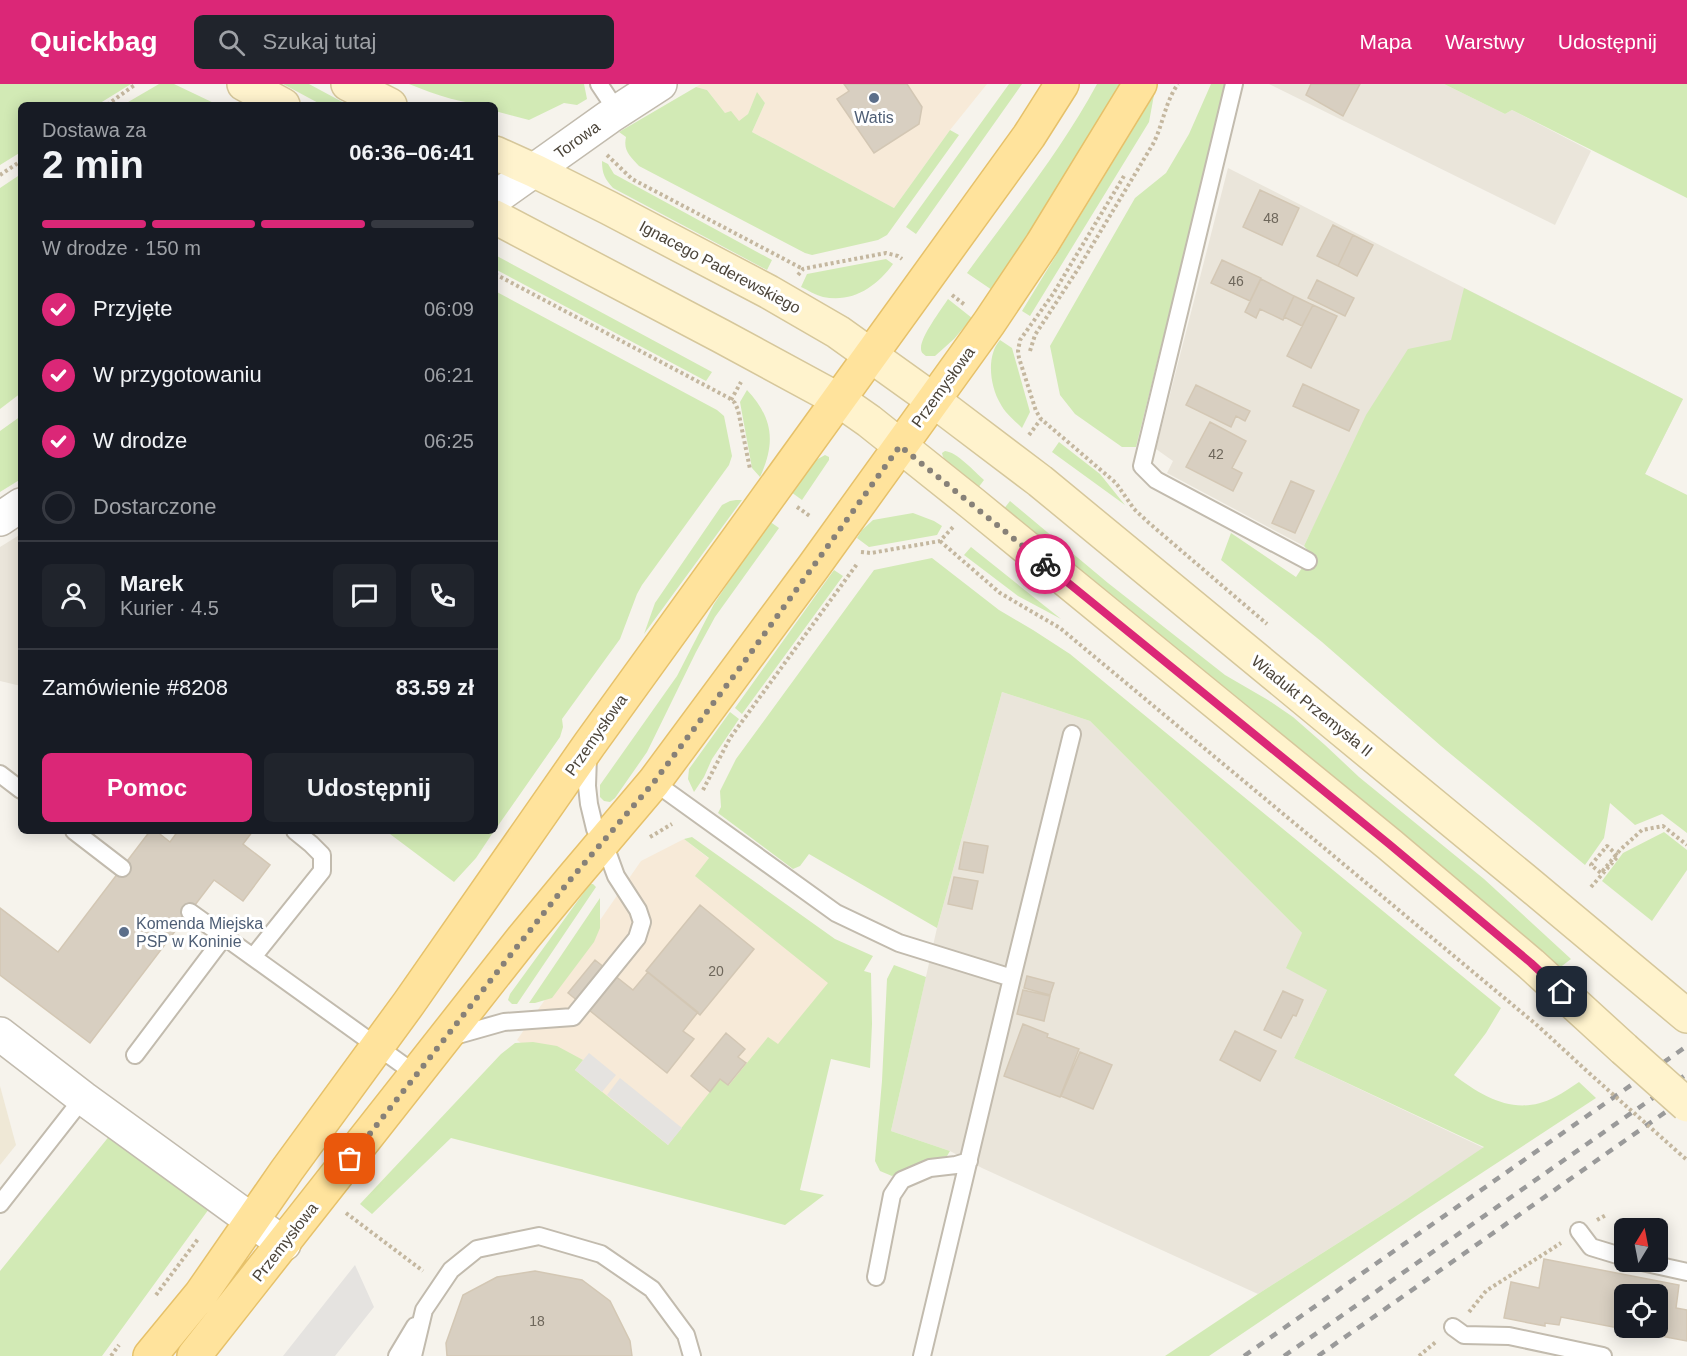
<!DOCTYPE html>
<html lang="pl">
<meta charset="utf-8">
<style>
:root{--surface:#171b24;--page:#20242c;--text:#f1f3f6;--muted:#9ea1a6;--line:#363941;--accent:#db2777}
body{margin:0;font-family:Helvetica,sans-serif;background:var(--page);color:var(--text);height:100vh;display:flex;flex-direction:column;font-size:22px;white-space:nowrap}
*{box-sizing:border-box;margin:0}
p{font-size:20px;color:var(--muted)}
.icon{flex:none;width:33px;height:33px;fill:none;stroke:currentColor;stroke-width:2;stroke-linecap:round;stroke-linejoin:round}
.map{position:relative;flex:1;overflow:hidden}
.side{position:absolute;left:18px;top:18px;width:480px;height:732px;display:flex;flex-direction:column;background:var(--surface);border-radius:9px;box-shadow:0 3px 15px #0003}
.side>*{flex:none}
.needle{width:39px;rotate:10deg}
.tools{position:absolute;left:1614px;top:1134px;display:grid;gap:12px}
.tools a{display:grid;place-items:center;width:54px;height:54px;border-radius:9px;background:var(--surface);box-shadow:0 3px 15px #0003;font-size:30px}
.pin{position:absolute;display:grid;place-items:center;width:51px;height:51px;color:#fff;margin:-26px;border-radius:12px;box-shadow:0 3px 9px #0006}
.courier{position:absolute;display:grid;place-items:center;width:60px;height:60px;margin:-30px;border:4px solid #db2777;border-radius:50%;background:#fff;color:#222;box-shadow:0 2px 8px #0007}
.head em{font-style:normal;font-weight:800}
.head div{display:flex;flex-direction:column-reverse}
.head{display:flex;align-items:center;justify-content:space-between;height:102px;padding:0 24px}
h1{font-size:39px;font-weight:800;line-height:45px}
.bar{display:grid;grid-template-columns:repeat(4,1fr);gap:9px 6px;align-content:center;height:72px;padding:0 24px}
.bar i{height:8px;border-radius:4px;background:var(--line)}
.bar .selected{background:var(--accent)}
.bar p{grid-column:span 4}
.line{display:flex;align-items:center;gap:15px;padding:0 24px;border-top:2px solid var(--line)}
.line div{flex:1}
.round{display:grid;place-items:center;flex:none;width:63px;height:63px;border-radius:9px;background:var(--page)}
ol{padding:0 24px;list-style:none}
li{display:flex;align-items:center;gap:18px;height:66px}
li p{margin-inline-start:auto}
li .icon{padding:6px;border-radius:50%;background:var(--accent);color:#fff;stroke-width:4}
li:last-child{color:var(--muted)}
li i{width:33px;height:33px;border:3px solid var(--line);border-radius:50%}
.button{display:flex;gap:12px;margin-top:auto;padding:12px 24px}
.button a{flex:1;height:69px;border-radius:9px;background:var(--accent);color:#fff;font-size:24px;font-weight:800;line-height:69px;text-align:center}
.button a+a{background:var(--page);color:var(--text)}
header{display:flex;align-items:center;gap:36px;box-sizing:border-box;height:84px;padding:0 30px;background:var(--accent);color:#fff}
header strong{font-size:28px}
nav{display:flex;gap:33px;margin-inline-start:auto;font-size:21px}
.search{width:420px;height:54px;background:var(--page);display:flex;align-items:center;gap:15px;box-sizing:border-box;padding:0 21px;border-radius:9px;color:var(--muted);font-size:22px}
.map>svg:first-child{display:block}
.residential{fill:#eae5da}
.commercial{fill:#f7ead8}
.education{fill:#efe8d6}
.green{fill:#d2eab5}
.parking{fill:#e5e3e0}
.building{fill:#d8cfc1;stroke:#d3c7b4;stroke-width:1.5;fill-rule:evenodd}
.lines{fill:none;stroke-linecap:round;stroke-linejoin:round}
.service-casing{stroke:#c2bbae;stroke-width:20}
.minor-casing{stroke:#c2bbae;stroke-width:36}
.secondary-casing{stroke:#d6c79b;stroke-width:36}
.primary-casing{stroke:#e6c16a;stroke-width:36}
.path{stroke:#c4b79f;stroke-width:4;stroke-dasharray:3 3;stroke-linecap:butt}
.service{stroke:#fff;stroke-width:16}
.minor{stroke:#fff;stroke-width:33}
.secondary{stroke:#fff3cd;stroke-width:33}
.primary{stroke:#ffe39c;stroke-width:33}
.rail{stroke:#9a9a9a;stroke-width:4.5;stroke-dasharray:8 8;stroke-linecap:butt}
.secondary-bridge-casing{stroke:#d6c79b;stroke-width:36;stroke-linecap:butt}
.path-bridge{stroke:#c4b79f;stroke-width:4;stroke-dasharray:3 3;stroke-linecap:butt}
.secondary-bridge{stroke:#fff3cd;stroke-width:33}
.done{stroke:#878178;stroke-width:6;stroke-dasharray:0 10.8}
.route{stroke:#db2777;stroke-width:8}
.service-dot{fill:#5c6f8a;stroke:#fff;stroke-width:2}
.labels{text-anchor:middle;dominant-baseline:central;stroke-width:6;stroke-linejoin:round;paint-order:stroke}
.number-label{font-size:14px;fill:#6e675b}
.service-label{font-size:16px;fill:#4e5e75;stroke:#fff}
.street-label{font-size:16px;fill:#4b4439;stroke:#fff}
</style>
<header>
<strong>Quickbag</strong>
<div class="search"><svg class="icon" aria-label="search" viewBox="0 0 24 24"><circle cx="10" cy="10" r="6"/><path d="M15 15l6 6"/></svg>Szukaj tutaj</div>
<nav><a>Mapa</a><a>Warstwy</a><a>Udostępnij</a></nav>
</header>
<div class="map">
<svg width="1687" height="1272" viewBox="0 0 1687 1272">
<rect width="100%" height="100%" fill="#f6f3ec"/>
<path class="residential" d="M1269,0H1444L1505,30L1512,26L1591,67L1555,141Z
M1228,84L1683,315L1645,390L1687,411L1333,403L1304,462L1167,389L1173,377L1156,365Z
M21,450V602L0,597V463Z
M1002,608L1090,637L1302,849L1327,906L1294,974L1484,1064L1398,1121L1258,1210L982,1084L950,1067L891,1047L937,844Z"/>
<path class="commercial" d="M701,0H987L950,46L894,124L752,48L765,19L757,9L748,30L739,38L725,29L707,6L696,3Z
M684,755L830,869L832,903L682,1083L517,956L641,777Z"/>
<path class="education" d="M0,1002L16,1061L0,1081Z"/>
<path class="green" d="M0,0H131L97,21H21V68L0,81Z
M159,0H174L218,21H123Z
M283,0H309L348,21H322Z
M409,0H584L587,15L577,21L564,19L529,36L495,27V21C465,21 436,11 409,0Z
M1009,0H1022L916,150L906,143Z
M1097,0H1120L1076,74L992,206L967,189C1012,127 1061,67 1097,0Z
M1211,0H1225L1226,1L1136,363H1122L1075,330L1060,311L1050,262L1135,114L1166,89L1189,50Z
M1444,0H1687V114L1512,26L1505,30Z
M696,3L707,6L725,29L731,27L739,37L748,30L757,8L765,19L752,48L894,124L950,46L959,51L887,151L878,156L812,171L805,169L639,82C630,72 623,67 626,53L619,48Z
M1154,11L1149,38L1030,232L1022,227Z
M602,77L608,80L614,90L772,176L767,186L613,104C605,95 602,90 602,77Z
M21,90V309L0,325V104Z
M495,171L712,288L706,297L495,185Z
M886,175L893,180C876,203 853,219 823,213C815,211 808,206 801,203L807,190Z
M1464,204L1683,315L1645,390L1687,411V749L1662,730L1635,741L1610,719L1604,754L1585,781L1441,662L1322,558L1221,476L1231,449L1296,493L1311,470L1304,462L1366,331L1408,265L1451,256Z
M495,207L717,326L724,332L732,372L729,381L642,501L637,510L620,555L562,635L563,643L560,653L495,746Z
M948,215L972,234L954,255L935,272H926C922,269 921,268 921,264C921,252 941,226 948,215Z
M1000,256L1012,264L1030,328L1022,344C1014,336 1005,329 1000,319C990,302 986,272 1000,256Z
M747,306C773,334 776,358 760,393L752,384L740,318Z
M21,332V395L0,408V347Z
M1059,358L1100,390L1125,421L1052,368Z
M945,367C957,368 975,388 984,396L978,404C968,396 944,382 942,369Z
M825,371L829,373V376L802,416L791,408L816,376Z
M736,416H742L644,550L655,519L722,421L730,417Z
M1010,417L1108,499L1225,591L1268,616L1293,633L1325,661L1359,693L1484,795L1571,875L1558,885L1003,426Z
M913,429L934,437L942,442L937,451L869,463L857,454L862,446L873,436Z
M769,437L779,444L715,533L696,568L647,668L615,714L610,718L604,717L600,713V701L677,592L714,520Z
M971,463L1061,535L1018,512L964,471Z
M932,474L999,526L1033,546L1070,570L1501,924L1486,949L1454,991C1484,1014 1517,1033 1555,1013C1563,1009 1571,1003 1579,998L1596,1014L1419,1130L1209,1272H1165L1258,1210L1398,1121L1484,1063L1294,974L1327,906L1286,884L1302,849L1090,637L1002,608L937,844L809,770L800,782L793,785L718,729L721,723L720,707L736,675L874,486Z
M834,486L843,492L742,630L735,624Z
M730,628L739,635L712,675L704,693L694,708L688,695L689,685Z
M386,747H494L476,774L454,798Z
M1664,748L1687,766V786L1652,837L1602,797L1623,769Z
M692,753L835,855L873,872L864,887L871,889L872,940L870,984L831,975L800,1106L824,1111L785,1141L451,1054L372,1130L360,1120L501,970L515,959L533,958L557,962L583,976L575,986L668,1061L720,995L729,1001L768,953L778,960L828,899L695,792L709,774L684,755Z
M590,800H593L596,803L517,920H512L508,916L510,910Z
M600,814V844L594,858L552,914L535,919H529Z
M894,881L926,893L891,1047L950,1067L947,1072L927,1077L892,1092L880,1087L875,1077L882,997L887,895Z
M115,1045L214,1118L102,1272H0V1187Z"/>
<path class="parking" d="M589,969L616,991L602,1008L575,986Z
M620,994L682,1044L668,1061L607,1011Z
M355,1181L374,1223L335,1272H283Z"/>
<path class="building" d="M844,0H907L922,23L919,40L874,69L837,15L849,7Z
M1311,0H1360L1343,32L1306,11Z
M1260,106L1299,124L1282,161L1243,143Z
M1333,141L1353,151L1338,182L1317,172Z
M1353,151L1373,161L1357,192L1338,182Z
M1222,176L1261,194L1250,217L1211,199Z
M1261,195L1294,212L1283,236L1260,225L1256,234L1245,228Z
M1317,196L1354,214L1345,232L1308,214Z
M1294,212L1313,221L1302,242L1284,233Z
M1313,221L1337,232L1311,284L1287,272Z
M1303,300L1359,326L1349,347L1293,322Z
M1196,301L1250,327L1245,337L1236,332L1231,343L1186,321Z
M1210,338L1246,357L1232,384L1242,389L1233,407L1186,383Z
M1291,397L1314,407L1295,449L1272,439Z
M150,747H156L170,758L178,747H253L243,760L270,781L243,817L214,796L90,959L0,891V824L58,868Z
M964,758L988,762L983,789L959,785Z
M954,793L978,797L972,825L948,820Z
M700,821L754,865L700,931L646,887Z
M595,876L633,906L648,888L698,928L683,947L694,955L667,989L568,909Z
M1027,892L1054,899L1050,911L1024,904Z
M1023,906L1050,912L1044,937L1017,930Z
M1283,907L1303,916L1296,932L1293,931L1281,954L1264,946Z
M1023,940L1048,950L1047,953L1079,965L1060,1013L1004,992Z
M1235,947L1276,967L1260,997L1220,976Z
M726,949L745,965L738,973L746,979L728,1001L720,995L710,1008L691,992Z
M1080,968L1112,981L1093,1025L1061,1012Z
M1544,1175L1679,1201L1676,1224L1687,1226V1257L1561,1233L1559,1241L1545,1239V1242L1504,1234L1511,1198L1539,1204ZM1624,1210H1658V1244H1624Z
M535,1187L582,1196L610,1217L630,1257L632,1272H447L446,1259L463,1211L497,1193Z"/>
<g class="lines">
<defs>
<path id="service" d="M599,0L611,18L620,25
M1234,0L1142,382L1156,396L1308,477
M0,690L21,706
M654,698L836,829L899,859L1012,894
M74,747L122,784
M190,828L417,991
M253,873L322,787V771L311,760L295,747
M451,953L504,938L573,933L637,854L642,838L638,826L616,792L604,759L595,745L589,720L587,702L588,672
M135,971L224,853
M0,1120L83,1014
M1579,1147L1591,1163L1624,1173
M1642,1178L1687,1188
M876,1193L892,1111L902,1096L930,1084L956,1081L969,1077
M1453,1243L1464,1251L1509,1252L1603,1272
M397,1272L415,1242
M413,1272L424,1226L451,1186L477,1165L539,1152L601,1170L652,1205L686,1251L692,1272
M922,1272L1012,894L1072,650"/>
<path id="minor" d="M495,114L609,33L660,0
M0,435L21,421
M0,950L83,1014L284,1160"/>
<path id="secondary" d="M244,0L283,21
M348,0L390,21
M495,69L535,87L609,124L769,208L838,248L933,316L1040,397L1523,795L1687,932
M495,133L721,252L839,316L869,337L973,420L1389,760L1531,880L1624,965"/>
<path id="primary" d="M150,1272L201,1210L287,1086L409,919L589,661L1029,52L1062,0
M194,1272L523,854L571,796L654,698L814,482L989,239L1042,160L1140,0"/>
</defs>
<use href="#service" class="service-casing"/>
<use href="#minor" class="minor-casing"/>
<use href="#secondary" class="secondary-casing"/>
<use href="#primary" class="primary-casing"/>
<path class="path" d="M107,21L136,0
M607,71L632,95L803,185
M0,91L21,77
M1124,92L1053,210L1020,256L1018,267L1019,274L1036,327L1041,335L1116,399L1134,425L1149,439L1267,540
M495,190L729,314L735,319L738,326L750,385
M798,191L803,185L807,184L886,169L898,172L902,175
M952,211L965,221
M1030,267L1035,251L1078,185L1153,60C1163,41 1165,18 1178,0
M731,316L741,298
M1029,351L1041,335
M797,423L811,433
M940,457L1000,509L1060,544L1538,942L1589,989
M861,468L871,469L940,457L954,442
M703,706L730,654L857,480
M650,753L672,740
M1591,803L1618,772L1607,762L1591,781L1601,789L1620,766L1642,746L1663,742L1687,761
M1679,1069L1687,1076
M346,1129L423,1187
M1597,1136L1606,1131
M156,1211L198,1155
M1469,1228L1486,1207L1561,1159
M111,1272L119,1261
M1419,1272L1437,1257"/>
<use href="#service" class="service"/>
<use href="#minor" class="minor"/>
<use href="#secondary" class="secondary"/>
<use href="#primary" class="primary"/>
<path class="rail" d="M1244,1272L1687,962
M1284,1272L1687,990
M1318,1272L1687,1013"/>
<defs>
<path id="secondary-bridge" d="M1624,965L1687,1021"/>
</defs>
<use href="#secondary-bridge" class="secondary-bridge-casing"/>
<path class="path-bridge" d="M1589,989L1679,1069"/>
<use href="#secondary-bridge" class="secondary-bridge"/>
</g>
<g class="lines">
<path class="done" d="M350,1075L524,854L570,796L654,698L742,581L900,362L1045,480"/>
<path class="route" d="M1045,480L1389,760L1531,879L1562,908"/>
</g>
<g class="service-dot">
<circle cx="874" cy="14" r="6"/>
<circle cx="124" cy="848" r="6"/>
</g>
<g class="labels">
<g class="number-label">
<text x="1271" y="134">48</text>
<text x="1236" y="197">46</text>
<text x="1216" y="370">42</text>
<text x="716" y="887">20</text>
<text x="537" y="1237">18</text>
</g>
<g class="service-label">
<text x="874" y="33">Watis</text>
<text x="136" y="839" text-anchor="start">Komenda Miejska<tspan x="136" dy="18">PSP w Koninie</tspan></text>
</g>
<g class="street-label">
<text transform="translate(577 56) rotate(-36)">Torowa</text>
<text transform="translate(720 183) rotate(28)">Ignacego Paderewskiego</text>
<text transform="translate(943 303) rotate(-54)">Przemysłowa</text>
<text transform="translate(1312 622) rotate(39)">Wiadukt Przemysła II</text>
<text transform="translate(596 651) rotate(-55)">Przemysłowa</text>
<text transform="translate(285 1158) rotate(-52)">Przemysłowa</text>
</g>
</g>
</svg>
<div class="tools">
<a><svg class="needle" viewBox="-14 -14 28 28"><path d="M0-13l5 13h-10z" fill="#e53935"/><path d="M0 13l5-13h-10z" fill="#9ea1a6"/></svg></a>
<a><svg class="icon" aria-label="locate" viewBox="0 0 24 24"><circle cx="12" cy="12" r="6"/><path d="M12 2v4M12 18v4M2 12h4M18 12h4"/></svg></a>
</div>
<div class="pin" style="left:350px;top:1075px;background:#ea580c"><svg class="icon" aria-label="bag" viewBox="0 0 24 24"><path d="M5 8h14l-1 12H6zM9 8a3 3 0 0 1 6 0"/></svg></div>
<div class="pin" style="left:1562px;top:908px;background:#1f2937"><svg class="icon" aria-label="home" viewBox="0 0 24 24"><path d="M3 11l9-7 9 7M6 9v11h12V9"/></svg></div>
<div class="courier" style="left:1045px;top:480px"><svg class="icon" aria-label="bike" viewBox="0 0 24 24"><circle cx="6" cy="16" r="4"/><circle cx="18" cy="16" r="4"/><path d="M6 16l4-8h5l3 8M10 8l3 8H6M13 5h3"/></svg></div>
<section class="side">
<div class="head"><div><h1>2 min</h1><p>Dostawa za</p></div><em>06:36–06:41</em></div>
<div class="bar"><i class="selected"></i><i class="selected"></i><i class="selected"></i><i></i><p>W drodze · 150 m</p></div>
<ol>
<li><svg class="icon" aria-label="check" viewBox="0 0 24 24"><path d="M5 12l5 5 9-10"/></svg>Przyjęte<p>06:09</p></li>
<li><svg class="icon" aria-label="check" viewBox="0 0 24 24"><path d="M5 12l5 5 9-10"/></svg>W przygotowaniu<p>06:21</p></li>
<li><svg class="icon" aria-label="check" viewBox="0 0 24 24"><path d="M5 12l5 5 9-10"/></svg>W drodze<p>06:25</p></li>
<li><i></i>Dostarczone</li>
</ol>
<div class="line" style="height:108px"><a class="round"><svg class="icon" aria-label="person" viewBox="0 0 24 24"><circle cx="12" cy="8" r="4"/><path d="M4 21q1-7 8-7t8 7"/></svg></a><div><b>Marek</b><p>Kurier · 4.5</p></div><a class="round"><svg class="icon" aria-label="chat" viewBox="0 0 24 24"><path d="M4 5h16v11H9l-5 4z"/></svg></a><a class="round"><svg class="icon" aria-label="phone" viewBox="0 0 24 24"><path d="M5 4h4l2 5-3 2q2 4 5 5l2-3 5 2v4C11 20 4 13 5 4z"/></svg></a></div>
<div class="line" style="height:78px"><div>Zamówienie #8208</div><b>83.59 zł</b></div>
<div class="button"><a>Pomoc</a><a>Udostępnij</a></div>
</section>
</div>
